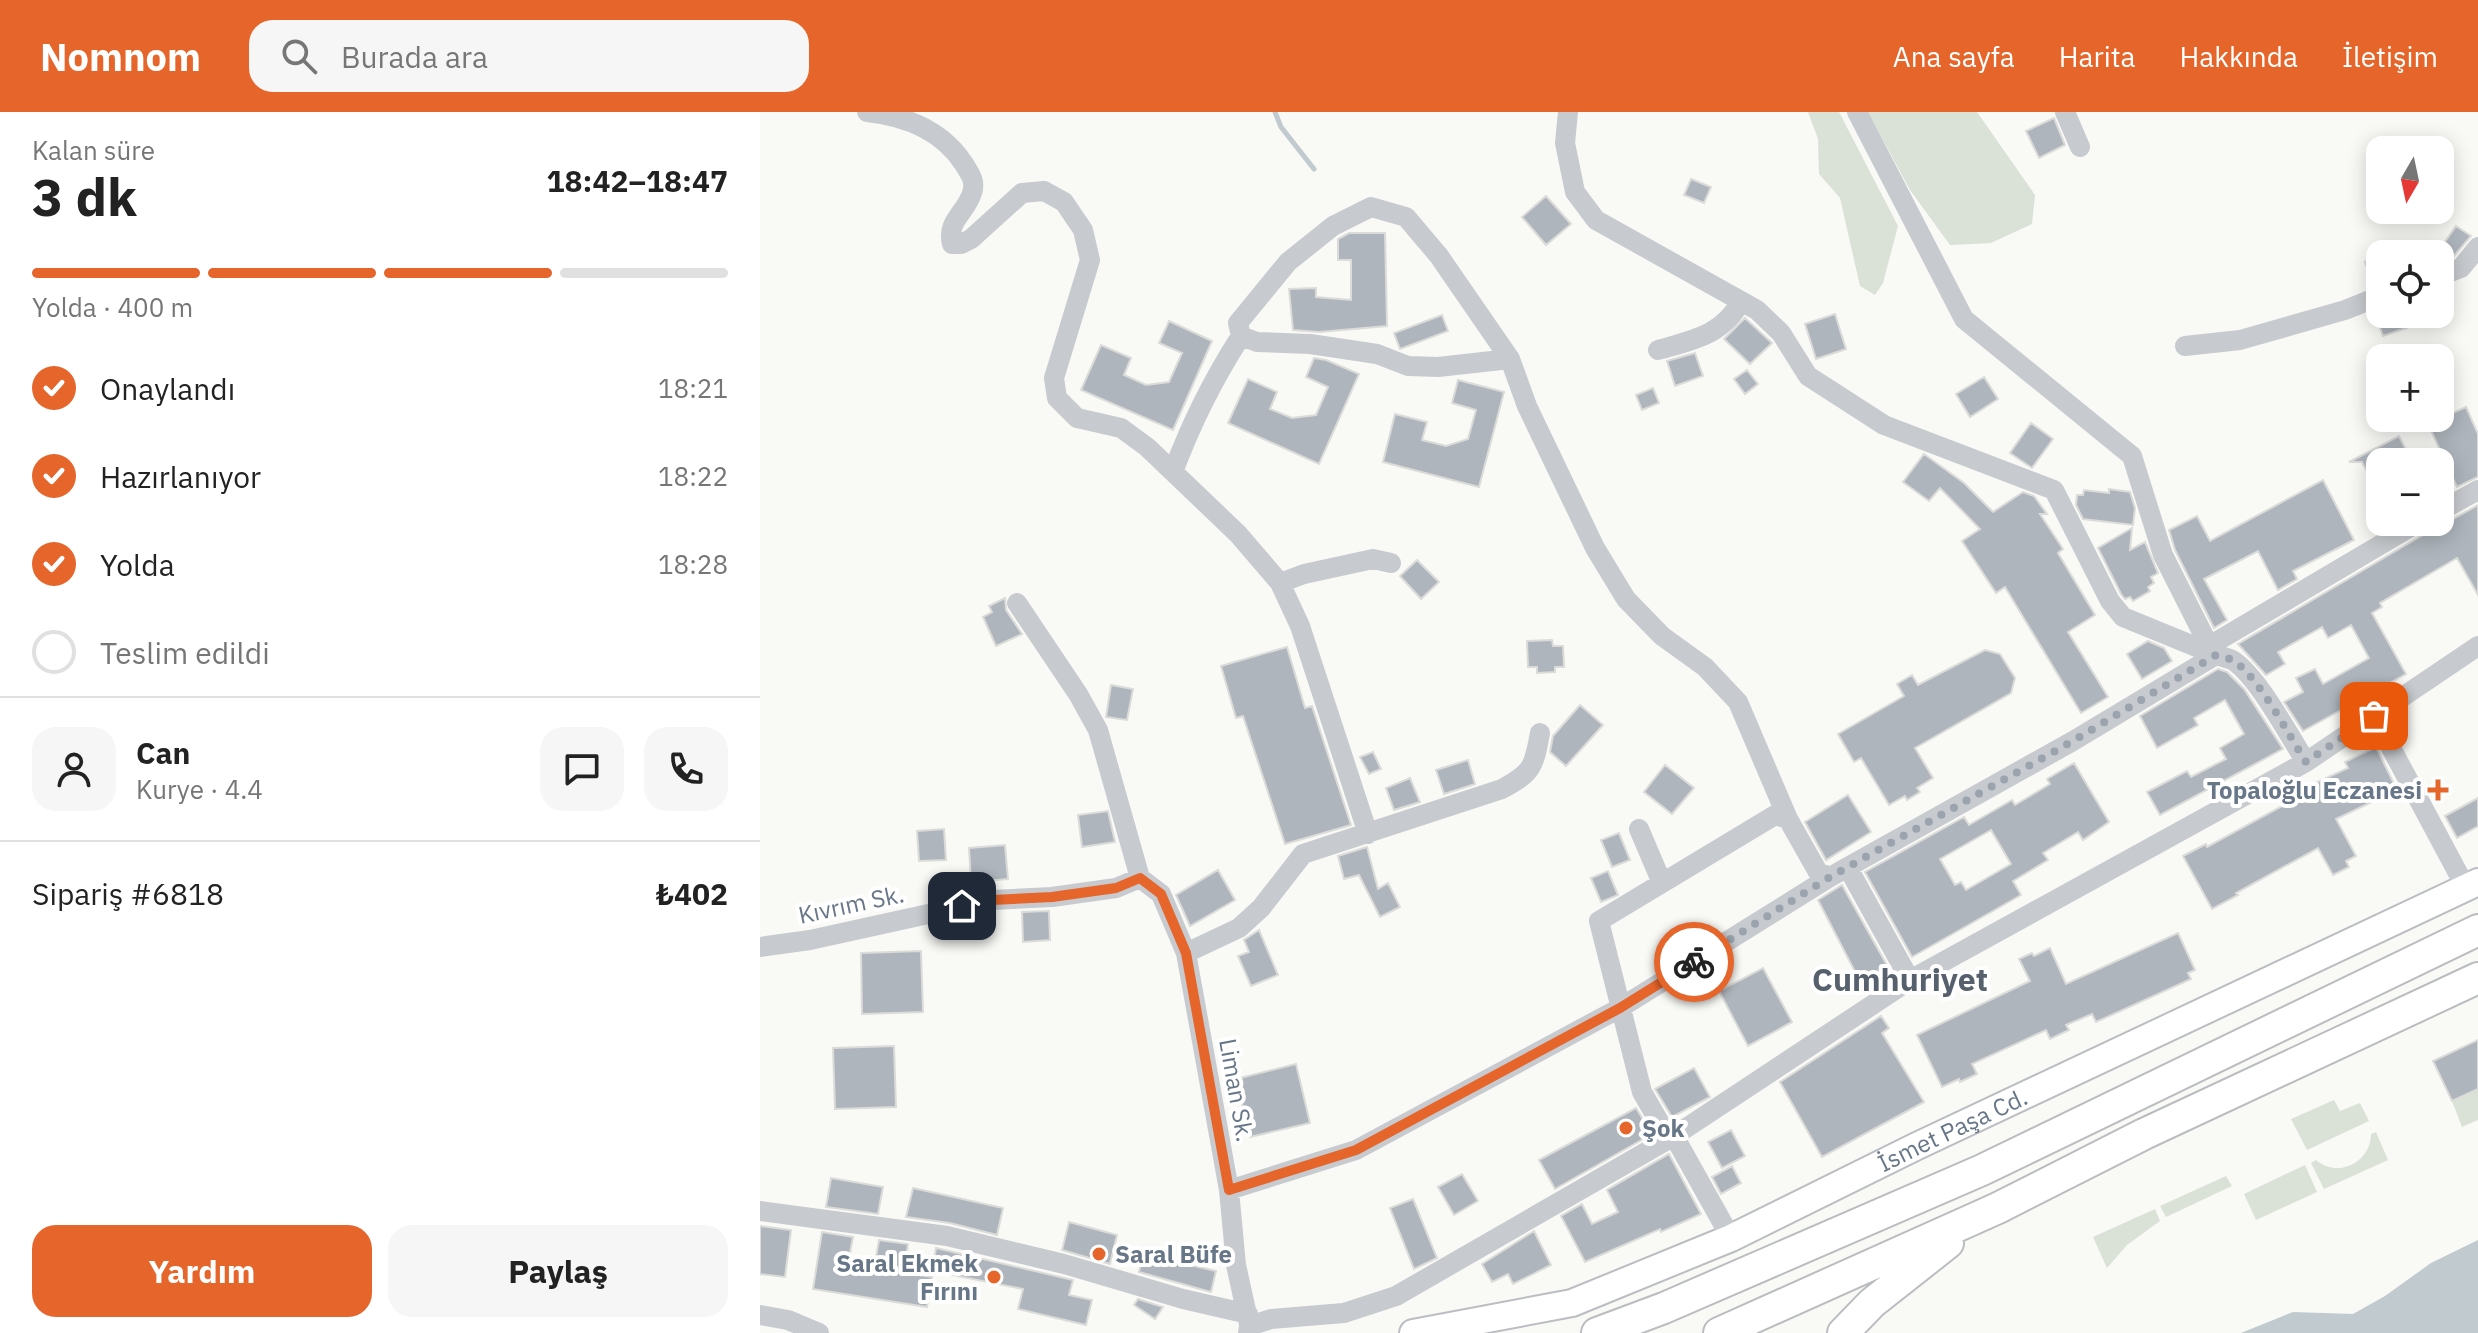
<!DOCTYPE html>
<html lang="tr">
<meta charset="utf-8">
<style>
:root{--surface:#fff;--page:#f6f6f6;--text:#222;--muted:#767676;--line:#e0e0e0;--accent:#e6652a}
body{margin:0;font-family:"IBM Plex Sans",sans-serif;background:var(--page);color:var(--text);height:100vh;display:flex;flex-direction:column;font-size:30px;white-space:nowrap}
*{box-sizing:border-box;margin:0}
p{font-size:26px;color:var(--muted)}
.icon{flex:none;width:44px;height:44px;fill:none;stroke:currentColor;stroke-width:2;stroke-linecap:round;stroke-linejoin:round}
.map{position:relative;flex:1;overflow:hidden}
.sheet{display:flex;flex-direction:column;background:var(--surface);width:760px}
.sheet>*{flex:none}
.needle{width:52px;rotate:189deg}
.buttons{position:absolute;left:1606px;top:24px;display:grid;gap:16px}
.buttons a{display:grid;place-items:center;width:88px;height:88px;border-radius:16px;background:var(--surface);box-shadow:0 4px 20px #0003;font-size:40px}
.pin{position:absolute;display:grid;place-items:center;width:68px;height:68px;color:#fff;margin:-34px;border-radius:16px;box-shadow:0 4px 12px #0006}
.courier{position:absolute;display:grid;place-items:center;width:80px;height:80px;margin:-40px;border:6px solid #e6652a;border-radius:50%;background:#fff;color:#222;box-shadow:0 2px 10px #0007}
.overview em{font-style:normal;font-weight:700}
.overview div{display:flex;flex-direction:column-reverse}
.overview{display:flex;align-items:center;justify-content:space-between;height:136px;padding:0 32px}
h1{font-size:52px;font-weight:700;line-height:60px}
.bar{display:grid;grid-template-columns:repeat(4,1fr);gap:12px 8px;align-content:center;height:96px;padding:0 32px}
.bar i{height:10px;border-radius:6px;background:var(--line)}
.bar .selected{background:var(--accent)}
.bar p{grid-column:span 4}
.line{display:flex;align-items:center;gap:20px;padding:0 32px;border-top:2px solid var(--line)}
.line div{flex:1}
.round{display:grid;place-items:center;flex:none;width:84px;height:84px;border-radius:24px;background:var(--page)}
ol{padding:0 32px;list-style:none}
li{display:flex;align-items:center;gap:24px;height:88px}
li p{margin-inline-start:auto}
li .icon{padding:8px;border-radius:50%;background:var(--accent);color:#fff;stroke-width:4}
li:last-child{color:var(--muted)}
li i{width:44px;height:44px;border:4px solid var(--line);border-radius:50%}
.cta{display:flex;gap:16px;margin-top:auto;padding:16px 32px}
.cta a{flex:1;height:92px;border-radius:24px;background:var(--accent);color:#fff;font-size:32px;font-weight:700;line-height:92px;text-align:center}
.cta a+a{background:var(--page);color:var(--text)}
header{display:flex;align-items:center;gap:48px;box-sizing:border-box;height:112px;padding:0 40px;background:var(--accent);color:#fff}
header strong{font-size:38px}
nav{display:flex;gap:44px;margin-inline-start:auto;font-size:28px}
.search{width:560px;height:72px;background:var(--page);display:flex;align-items:center;gap:20px;box-sizing:border-box;padding:0 28px;border-radius:24px;color:var(--muted);font-size:30px}
main{display:flex;flex:1;min-height:0}
.map>svg:first-child{display:block}
.green{fill:#dae1d7}
.water{fill:#c1cacf}
.lines{fill:none;stroke-linecap:round;stroke-linejoin:round}
.stream{stroke:#c1cacf;stroke-width:5}
.building{fill:#aeb5bc;stroke:#dbdbd9;stroke-width:2;fill-rule:evenodd}
.major-casing{stroke:#babec2;stroke-width:30}
.highway-casing{stroke:#babdc0;stroke-width:34}
.minor{stroke:#c7cace;stroke-width:20}
.major{stroke:#fff;stroke-width:26}
.highway{stroke:#fff;stroke-width:30}
.done{stroke:#9ba4ae;stroke-width:8;stroke-dasharray:0 14.4}
.route{stroke:#e6652a;stroke-width:10}
.poi-dot{fill:#e6652a;stroke:#fff;stroke-width:3}
.labels{text-anchor:middle;dominant-baseline:central;stroke-width:8;stroke-linejoin:round;paint-order:stroke}
.poi-label{font-size:24px;font-weight:bold;fill:#687788;stroke:#fff;text-anchor:end}
.street-label{font-size:24px;fill:#687788;stroke:#fff}
.district-label{font-size:32px;font-weight:bold;fill:#56616d;stroke:#fff}
</style>
<header>
<strong>Nomnom</strong>
<div class="search"><svg class="icon" aria-label="search" viewBox="0 0 24 24"><circle cx="10" cy="10" r="6"/><path d="M15 15l6 6"/></svg>Burada ara</div>
<nav><a>Ana sayfa</a><a>Harita</a><a>Hakkında</a><a>İletişim</a></nav>
</header>
<main>
<section class="sheet">
<div class="overview"><div><h1>3 dk</h1><p>Kalan süre</p></div><em>18:42–18:47</em></div>
<div class="bar"><i class="selected"></i><i class="selected"></i><i class="selected"></i><i></i><p>Yolda · 400 m</p></div>
<ol>
<li><svg class="icon" aria-label="check" viewBox="0 0 24 24"><path d="M5 12l5 5 9-10"/></svg>Onaylandı<p>18:21</p></li>
<li><svg class="icon" aria-label="check" viewBox="0 0 24 24"><path d="M5 12l5 5 9-10"/></svg>Hazırlanıyor<p>18:22</p></li>
<li><svg class="icon" aria-label="check" viewBox="0 0 24 24"><path d="M5 12l5 5 9-10"/></svg>Yolda<p>18:28</p></li>
<li><i></i>Teslim edildi</li>
</ol>
<div class="line" style="height:144px"><a class="round"><svg class="icon" aria-label="person" viewBox="0 0 24 24"><circle cx="12" cy="8" r="4"/><path d="M4 21q1-7 8-7t8 7"/></svg></a><div><b>Can</b><p>Kurye · 4.4</p></div><a class="round"><svg class="icon" aria-label="chat" viewBox="0 0 24 24"><path d="M4 5h16v11H9l-5 4z"/></svg></a><a class="round"><svg class="icon" aria-label="phone" viewBox="0 0 24 24"><path d="M5 4h4l2 5-3 2q2 4 5 5l2-3 5 2v4C11 20 4 13 5 4z"/></svg></a></div>
<div class="line" style="height:104px"><div>Sipariş #6818</div><b>₺402</b></div>
<div class="cta"><a>Yardım</a><a>Paylaş</a></div>
</section>
<div class="map">
<svg width="1718" height="1221" viewBox="0 0 1718 1221">
<rect width="100%" height="100%" fill="#f9f9f6"/>
<path class="green" d="M1048,0H1079L1138,114L1123,171L1115,183L1100,174L1080,86L1059,62L1058,27Z
M1108,0H1217L1275,83L1272,112L1231,131L1190,133L1150,78Z
M1718,977V1008L1702,1015L1692,989Z
M1574,988L1580,999L1600,991L1609,1009L1547,1038L1531,1007Z
M1616,1020L1628,1048L1564,1077L1551,1051L1556,1048C1578,1067 1611,1050 1611,1022Z
M1545,1053L1557,1080L1496,1108L1484,1082Z
M1466,1064L1472,1074L1406,1105L1400,1094Z
M1395,1097L1400,1109L1367,1133L1347,1156L1333,1125Z"/>
<path class="water" d="M1718,1128V1221H1481L1533,1200L1593,1202L1625,1184L1671,1151Z"/>
<g class="lines">
<path class="stream" d="M515,0L521,15L554,57"/>
</g>
<path class="building" d="M1294,6L1305,33L1279,46L1266,19Z
M931,67L951,75L944,91L924,83Z
M786,84L811,112L786,133L762,105Z
M1696,114L1711,124L1693,145L1688,147L1678,140Z
M589,121H625L627,214L559,220L533,218L529,177L556,176V185L591,188V148H578V127Z
M1620,145V171L1613,173L1605,150Z
M1075,202L1086,237L1056,247L1045,212Z
M1615,202H1645L1649,215L1623,224Z
M682,203L688,219L640,237L634,221Z
M985,206L1012,231L990,252L964,227Z
M409,209L452,229L413,318L321,278L341,233L371,246L364,263L386,273L409,270L422,241L399,231Z
M935,241L943,264L915,274L907,249Z
M554,246L566,248L599,262L559,352L468,311L488,267L517,280L510,297L532,306L556,303L568,275L546,265Z
M987,258L998,272L985,282L974,267Z
M1224,265L1238,287L1210,305L1196,282Z
M698,268L744,280L719,375L623,350L635,302L667,310L662,328L686,334L708,327L716,298L692,291Z
M893,276L899,291L882,298L876,283Z
M1706,295L1718,322V365L1697,375L1668,312Z
M1271,311L1293,327L1272,356L1250,341Z
M1639,324L1652,350H1620V384L1602,350H1589Z
M1164,342L1204,371L1233,400L1263,380L1274,384L1287,402H1280L1303,437L1298,441L1335,503L1308,520L1348,585L1321,601L1245,475L1236,481L1202,429L1220,417L1180,376L1169,389L1143,370Z
M1563,368L1594,428L1533,459L1537,467L1518,478L1498,439L1444,467L1467,508L1454,516L1415,438L1409,418L1437,404L1450,429Z
M1349,377L1370,380L1375,396L1373,413L1323,407L1316,393L1317,383H1323L1324,378L1349,381Z
M1718,393V483L1697,446L1620,491L1622,495L1612,501L1646,562L1543,619L1524,590L1543,580L1536,566L1555,557L1563,572L1609,546L1591,513L1568,526L1562,515L1518,540L1525,552L1506,563L1478,532L1666,421L1672,410L1686,411Z
M1372,416L1370,438L1385,430L1398,461L1391,465L1394,471L1388,475L1390,479L1373,489L1370,485L1365,487L1361,482L1338,436Z
M657,448L679,470L661,487L640,464Z
M245,486L246,498L262,522L236,534L223,505L232,500L229,494Z
M792,528L793,534H803L804,555H795V560L777,561V555H768L767,529Z
M1388,529L1404,536L1412,549L1382,567L1367,542Z
M527,535L545,596L552,594L591,713L525,732L483,604L476,606L461,554Z
M1225,538L1240,542L1255,566L1251,581L1155,636L1173,666L1157,676L1160,680L1147,688L1145,684L1129,693L1101,646L1094,650L1078,622L1144,584L1137,572L1152,563L1158,573Z
M1458,557L1467,560L1484,577L1523,637L1400,703L1387,680L1427,659L1431,665L1466,647L1460,636L1484,622L1465,588L1434,606L1438,613L1397,636L1380,604Z
M351,573L373,577L367,608L346,605Z
M820,593L843,613L806,654L790,640L793,624Z
M1616,635L1637,678L1576,707L1596,744L1586,749L1589,755L1573,763L1558,736L1476,781L1478,783L1452,797L1423,744L1446,732L1447,735L1539,685L1536,680L1588,656L1585,650Z
M613,640L621,657L609,662L600,645Z
M708,648L715,672L684,682L676,658Z
M1314,651L1349,710L1323,728L1318,720L1283,741L1288,748L1253,769L1261,783L1152,845L1105,760L1204,705L1209,713L1252,688L1255,693L1290,672L1287,667ZM1231,718L1251,752L1206,778L1201,770L1195,773L1180,747Z
M905,653L934,676L912,702L884,680Z
M650,666L660,690L634,698L626,676Z
M1088,683L1111,720L1066,748L1045,710Z
M1718,686V714L1697,726L1685,704Z
M348,699L355,730L322,735L318,703Z
M184,717L186,748L159,749L157,719Z
M859,721L870,748L852,755L841,728Z
M245,733L248,767L211,770L209,736Z
M607,735L618,777L628,771L640,795L620,805L599,763L584,767L578,744Z
M458,758L475,788L430,814L416,783Z
M848,759L858,783L841,790L831,766Z
M1082,773L1133,864L1105,879L1058,788Z
M289,799L290,828L263,830L262,800Z
M499,818L518,863L491,874L478,844L489,840L484,828Z
M1418,821L1435,858L1428,861L1431,867L1336,910L1332,902L1306,913L1309,918L1290,927L1286,918L1212,952L1217,962L1200,970L1199,967L1182,975L1157,923L1270,869L1259,847L1272,841L1274,844L1290,836L1306,872Z
M161,839L163,900L102,902L101,841Z
M1003,856L1032,910L988,934L959,879Z
M1121,904L1129,916L1122,921L1164,990L1062,1045L1020,970Z
M1718,928V977L1692,989L1673,949Z
M134,934L136,995L75,997L73,936Z
M536,952L550,1011L490,1025L476,967Z
M934,956L950,985L912,1005L895,977Z
M876,996L892,1022L795,1077L779,1048Z
M971,1018L985,1044L962,1056L948,1030Z
M909,1042L941,1102L901,1120L900,1117L825,1150L801,1104L822,1092L832,1112L858,1100L847,1078Z
M972,1054L981,1071L961,1082L952,1065Z
M702,1062L718,1089L694,1103L678,1075Z
M71,1066L123,1075L118,1102L66,1095Z
M153,1076L243,1096L237,1123L190,1111L146,1105Z
M653,1087L677,1146L654,1157L630,1096Z
M309,1110L357,1123L350,1152L302,1138Z
M0,1114L31,1118L25,1165L0,1162Z
M774,1119L791,1153L753,1172L748,1162L732,1170L722,1152Z
M62,1120L93,1125L88,1152L114,1156L119,1128L148,1132L144,1161L172,1165L167,1195L53,1177Z
M384,1135L410,1141L409,1148L456,1159L451,1180L379,1160Z
M176,1136L313,1168L309,1183L332,1188L326,1213L258,1197L263,1177L172,1159Z
M378,1187L403,1195L395,1207L374,1193Z"/>
<g class="lines">
<defs>
<g id="major">
<path id="s1" d="M653,1221L812,1191L971,1126L1157,1034L1718,770"/>
</g>
<path id="highway" d="M837,1221L904,1196L1222,1058L1718,818
M959,1221L1238,1096L1384,1022L1718,866
M1083,1221L1112,1191L1188,1131"/>
</defs>
<use href="#major" class="major-casing"/>
<use href="#highway" class="highway-casing"/>
<path class="minor" d="M107,0C145,4 182,18 204,52C210,62 216,69 212,81C206,101 186,109 192,132H201L211,127L262,81L284,79L304,90L323,118L330,148L294,266L297,286L317,306L361,316L387,335L478,422L520,471L540,514L608,722
M808,0L805,31L815,80L836,108L997,198L1021,221L1048,264L1124,313L1294,378L1350,489L1363,505L1456,543C1462,545 1469,546 1474,549C1500,568 1528,622 1546,650
M1305,0L1320,35
M1680,164L1701,156L1718,135
M1425,234L1480,228L1585,198L1620,184
M898,238C933,228 963,223 981,189
M750,247L678,255L648,254L617,242L550,232L497,230L481,224L478,211L528,150L573,114L611,95L646,105L679,144L750,247L767,294L835,436L866,487L902,524L945,555L978,590L1028,707
M413,360C432,309 452,269 481,224
M1680,399L1718,378
M520,471L544,462L613,447L631,451
M257,491L318,582L338,618L380,766
M1449,534L1659,410
M1614,604L1706,776
M879,717L902,771
M1088,756L1150,868
M380,766L401,782L426,841L469,1078L476,1153L489,1212
M0,835L50,828L232,788L292,785L356,776L380,766
M426,841L479,816L501,796L543,742L742,677C772,661 774,655 780,621
M469,1078L596,1038L860,896L1070,765L1313,629L1456,543L1449,534L1403,443L1372,344L1204,207L1097,0
M0,1099L187,1124L304,1152L423,1187L488,1202
M971,1126L914,1024L901,1013L882,980L839,809L1015,703L1028,707L1058,760L1070,765
M0,1203L28,1208L59,1221
M488,1221L489,1214L511,1207L584,1201L636,1184L914,1024L1150,868L1546,650L1718,534"/>
<use href="#major" class="major"/>
<use href="#highway" class="highway"/>
</g>
<g class="lines">
<path class="done" d="M934,850L1070,765L1313,629L1456,543C1462,545 1469,546 1474,549C1500,567 1528,622 1546,650L1614,604"/>
<path class="route" d="M202,794L232,788L292,785L356,776L380,766L401,782L426,841L469,1078L596,1038L860,896L934,850"/>
</g>
<g class="poi-dot">
<path d="M1674 666h8v8h8v8h-8v8h-8v-8h-8v-8h8z"/>
<circle cx="866" cy="1016" r="8"/>
<circle cx="339" cy="1142" r="8"/>
<circle cx="234" cy="1165" r="8"/>
</g>
<g class="labels">
<g class="poi-label">
<text x="1662" y="678">Topaloğlu Eczanesi</text>
<text x="882" y="1016" text-anchor="start">Şok</text>
<text x="355" y="1142" text-anchor="start">Saral Büfe</text>
<text x="218" y="1151">Saral Ekmek<tspan x="218" dy="28">Fırını</tspan></text>
</g>
<g class="street-label">
<text transform="translate(91 792) rotate(-12)">Kıvrım Sk.</text>
<text transform="translate(477 978) rotate(80)">Liman Sk.</text>
<text stroke="none"><textPath href="#s1" startOffset="580">İsmet Paşa Cd.</textPath></text>
</g>
<g class="district-label">
<text x="1140" y="867">Cumhuriyet</text>
</g>
</g>
</svg>
<div class="buttons">
<a><svg class="needle" viewBox="-14 -14 28 28"><path d="M0-13l5 13h-10z" fill="#e53935"/><path d="M0 13l5-13h-10z" fill="#767676"/></svg></a>
<a><svg class="icon" aria-label="locate" viewBox="0 0 24 24"><circle cx="12" cy="12" r="6"/><path d="M12 2v4M12 18v4M2 12h4M18 12h4"/></svg></a>
<a>+</a>
<a>−</a>
</div>
<div class="pin" style="left:1614px;top:604px;background:#ea580c"><svg class="icon" aria-label="bag" viewBox="0 0 24 24"><path d="M5 8h14l-1 12H6zM9 8a3 3 0 0 1 6 0"/></svg></div>
<div class="pin" style="left:202px;top:794px;background:#1f2937"><svg class="icon" aria-label="home" viewBox="0 0 24 24"><path d="M3 11l9-7 9 7M6 9v11h12V9"/></svg></div>
<div class="courier" style="left:934px;top:850px"><svg class="icon" aria-label="bike" viewBox="0 0 24 24"><circle cx="6" cy="16" r="4"/><circle cx="18" cy="16" r="4"/><path d="M6 16l4-8h5l3 8M10 8l3 8H6M13 5h3"/></svg></div>
</div>
</main>
